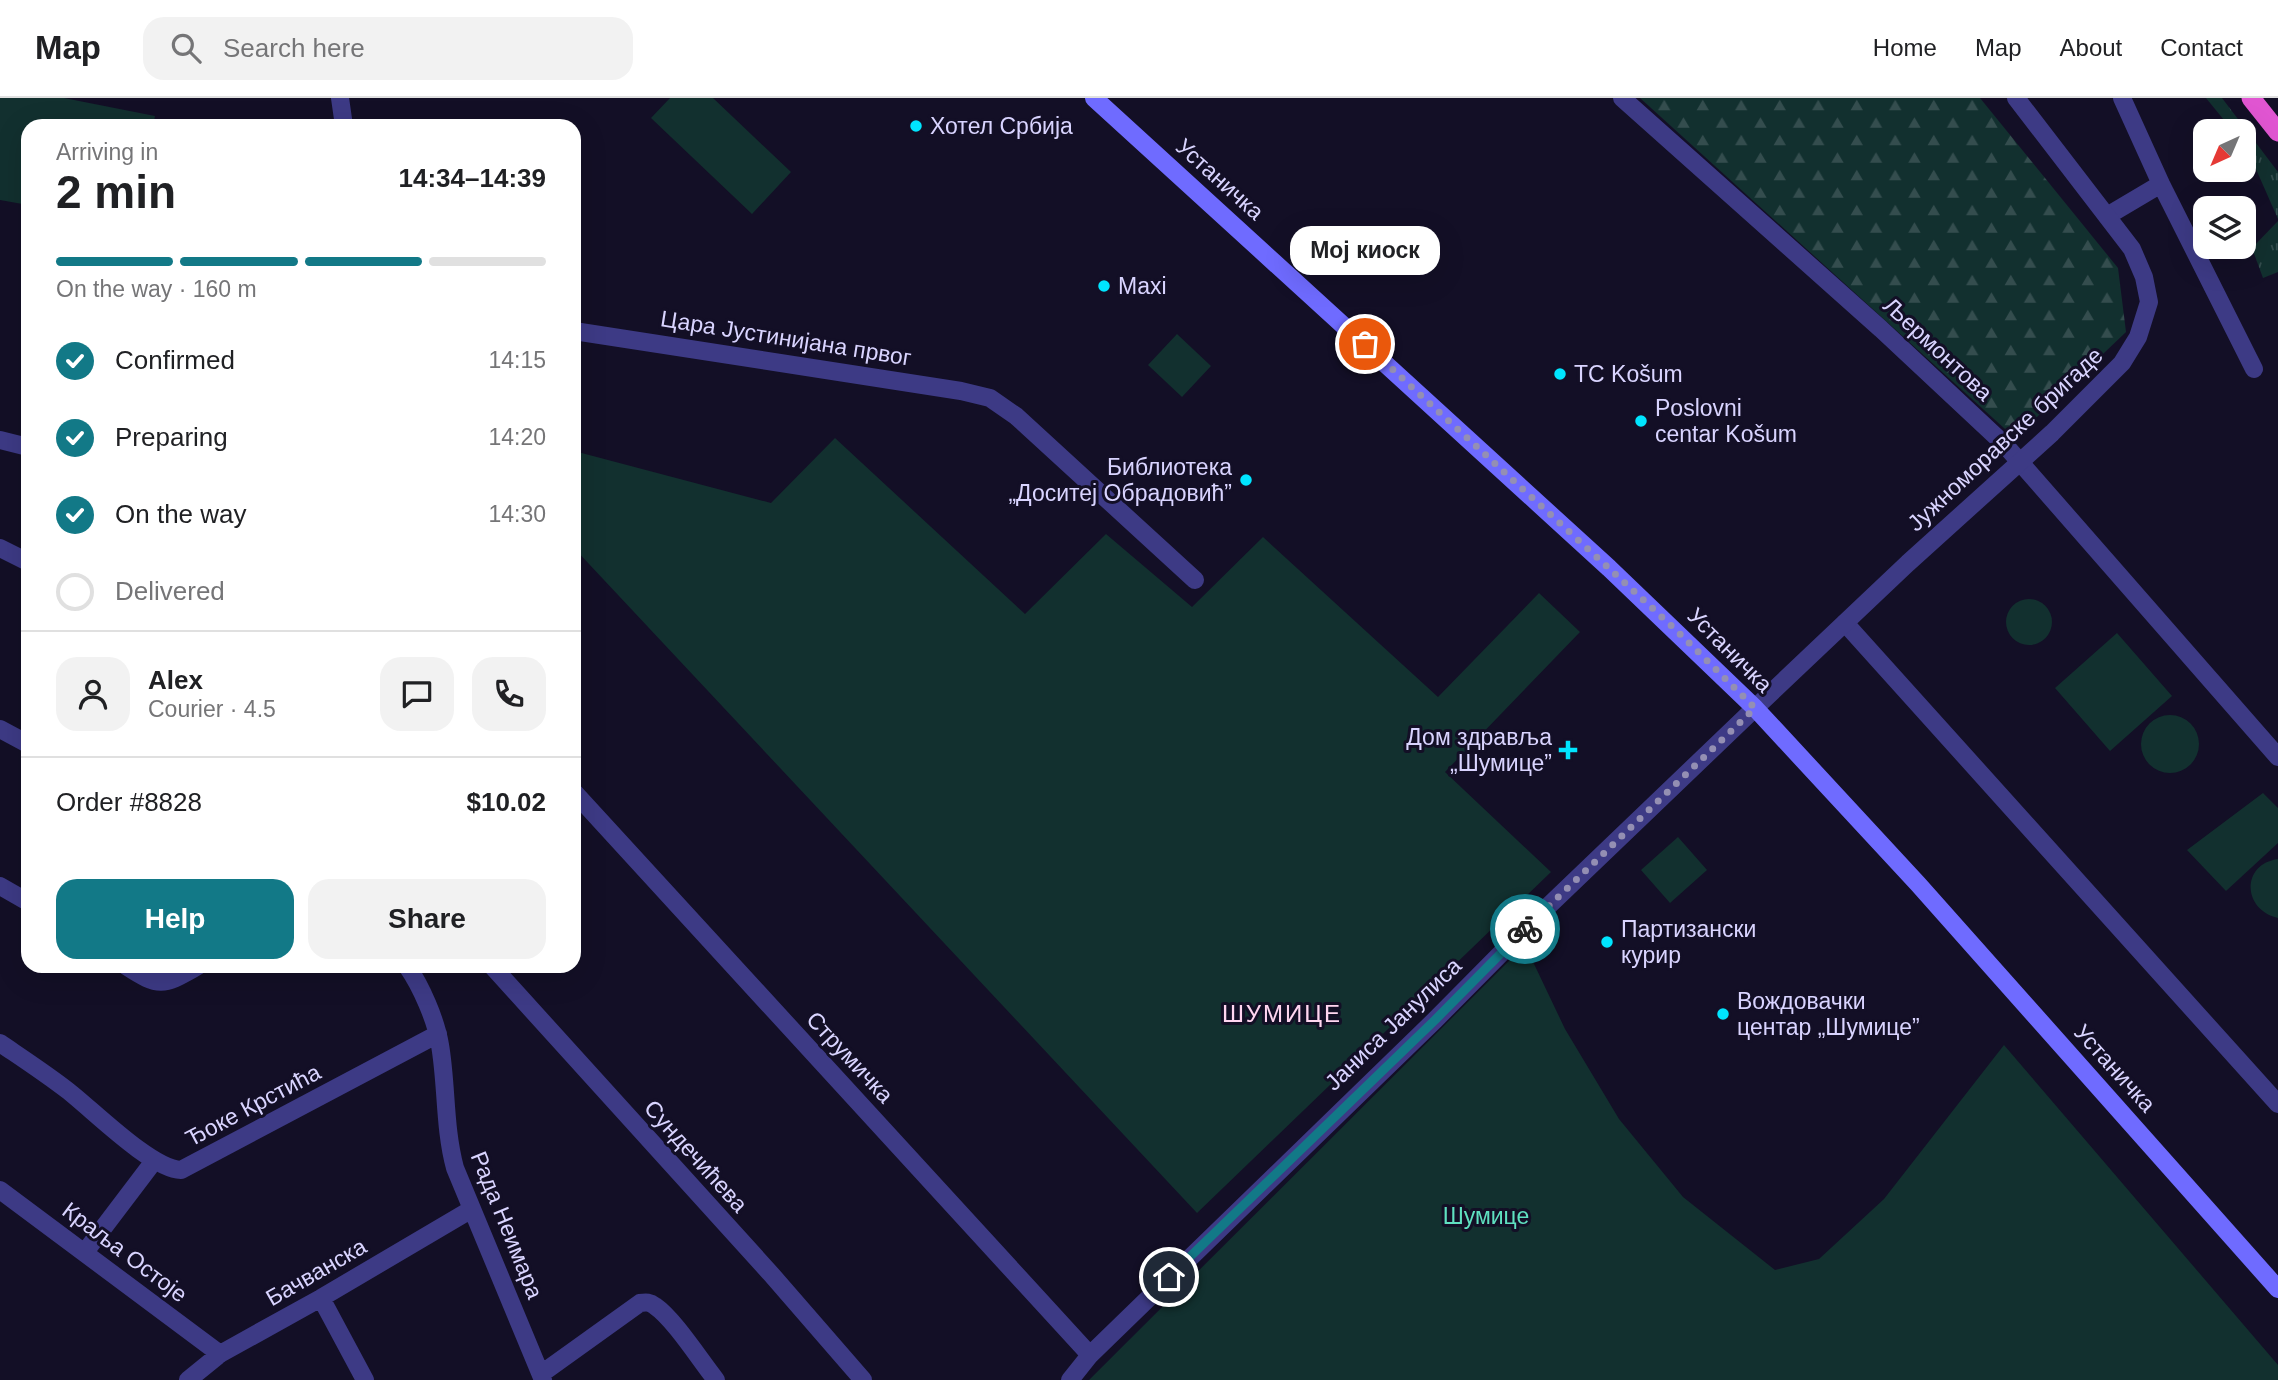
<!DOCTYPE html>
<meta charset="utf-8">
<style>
:root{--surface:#fff;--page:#f2f2f2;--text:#202124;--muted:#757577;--line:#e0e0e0;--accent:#127987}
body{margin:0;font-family:Arial,sans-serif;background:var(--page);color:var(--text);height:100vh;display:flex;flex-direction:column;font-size:26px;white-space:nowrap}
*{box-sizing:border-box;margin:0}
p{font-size:23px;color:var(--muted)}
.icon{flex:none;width:38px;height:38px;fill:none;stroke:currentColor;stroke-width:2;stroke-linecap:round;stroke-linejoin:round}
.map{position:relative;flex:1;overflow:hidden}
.drawer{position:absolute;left:21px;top:21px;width:560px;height:854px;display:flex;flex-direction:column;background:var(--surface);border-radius:21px;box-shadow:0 7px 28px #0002}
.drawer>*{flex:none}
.needle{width:46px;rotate:224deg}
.buttons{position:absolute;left:2193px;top:21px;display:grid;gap:14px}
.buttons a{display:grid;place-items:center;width:63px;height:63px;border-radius:14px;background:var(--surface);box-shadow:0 7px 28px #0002;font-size:35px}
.pin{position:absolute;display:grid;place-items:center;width:60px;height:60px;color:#fff;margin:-30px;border:4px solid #fff;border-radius:50%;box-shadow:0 2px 7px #0007}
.courier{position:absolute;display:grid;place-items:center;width:70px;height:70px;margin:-35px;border:5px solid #127987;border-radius:50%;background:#fff;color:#222;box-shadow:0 2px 9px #0007}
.bubble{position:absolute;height:49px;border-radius:21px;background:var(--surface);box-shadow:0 7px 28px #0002;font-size:23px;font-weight:600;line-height:49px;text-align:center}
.headline em{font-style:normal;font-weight:600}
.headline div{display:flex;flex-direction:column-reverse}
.headline{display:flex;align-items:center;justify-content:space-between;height:119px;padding:0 35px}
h1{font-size:46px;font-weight:600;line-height:52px}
.bar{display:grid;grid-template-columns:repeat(4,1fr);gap:10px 7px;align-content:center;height:84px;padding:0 35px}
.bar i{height:9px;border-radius:5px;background:var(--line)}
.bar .on{background:var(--accent)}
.bar p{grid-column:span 4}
.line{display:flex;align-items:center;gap:18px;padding:0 35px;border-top:2px solid var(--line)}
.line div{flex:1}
.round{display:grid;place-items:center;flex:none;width:74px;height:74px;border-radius:21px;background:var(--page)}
ol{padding:0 35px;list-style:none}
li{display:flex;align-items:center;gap:21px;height:77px}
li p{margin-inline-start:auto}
li .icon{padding:7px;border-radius:50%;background:var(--accent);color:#fff;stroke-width:4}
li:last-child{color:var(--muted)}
li i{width:38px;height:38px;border:4px solid var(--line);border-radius:50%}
.action{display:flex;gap:14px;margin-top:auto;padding:14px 35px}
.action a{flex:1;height:80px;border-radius:21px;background:var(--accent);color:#fff;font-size:28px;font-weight:600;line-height:80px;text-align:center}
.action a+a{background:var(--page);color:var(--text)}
header{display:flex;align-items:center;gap:42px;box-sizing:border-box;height:98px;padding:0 35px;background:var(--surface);border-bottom:2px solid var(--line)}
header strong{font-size:33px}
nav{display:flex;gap:38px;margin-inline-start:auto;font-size:24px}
.search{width:490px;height:63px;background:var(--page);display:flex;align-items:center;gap:18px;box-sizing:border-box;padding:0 24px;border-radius:21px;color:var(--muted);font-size:26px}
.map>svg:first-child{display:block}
.grass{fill:url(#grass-tufts)}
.forest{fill:url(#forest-firs)}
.green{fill:#12302f}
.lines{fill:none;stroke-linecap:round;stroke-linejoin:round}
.minor{stroke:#3d3a85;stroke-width:18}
.tertiary{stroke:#3d3a85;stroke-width:18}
.secondary{stroke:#6f6bff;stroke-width:18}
.trunk{stroke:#e055d1;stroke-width:19}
.done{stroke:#948fb3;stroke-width:7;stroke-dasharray:0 12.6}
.route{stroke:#127987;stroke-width:9}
.poi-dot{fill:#00e5ff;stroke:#130f26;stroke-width:2.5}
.labels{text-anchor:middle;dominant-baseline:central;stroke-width:6;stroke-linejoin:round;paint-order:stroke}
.poi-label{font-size:23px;fill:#d9d4ff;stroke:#130f26;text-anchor:start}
.street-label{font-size:23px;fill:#d9d4ff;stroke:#130f26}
.park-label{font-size:23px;fill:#5fe0c0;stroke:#130f26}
.neighbourhood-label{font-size:24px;letter-spacing:2px;fill:#ffd6f0;stroke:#130f26}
</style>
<header>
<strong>Map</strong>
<div class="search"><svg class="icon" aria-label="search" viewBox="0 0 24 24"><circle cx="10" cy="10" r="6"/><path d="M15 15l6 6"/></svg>Search here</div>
<nav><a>Home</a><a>Map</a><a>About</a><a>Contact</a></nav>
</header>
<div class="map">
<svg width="2278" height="1282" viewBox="0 0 2278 1282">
<defs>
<pattern id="grass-tufts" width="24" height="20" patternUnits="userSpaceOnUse" patternTransform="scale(1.75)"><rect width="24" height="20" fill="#12302f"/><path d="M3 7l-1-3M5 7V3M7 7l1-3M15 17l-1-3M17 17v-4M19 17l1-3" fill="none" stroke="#344d4e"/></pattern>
<pattern id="forest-firs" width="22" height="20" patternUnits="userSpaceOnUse" patternTransform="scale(1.75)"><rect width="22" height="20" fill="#12302f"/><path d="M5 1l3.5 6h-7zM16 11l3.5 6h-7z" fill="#344d4e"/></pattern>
</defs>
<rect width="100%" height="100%" fill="#130f26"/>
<path class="grass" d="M2206,0H2222L2278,74V121L2248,53L2244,47V33H2233Z
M2278,123V174L2263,180L2252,150Z"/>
<path class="forest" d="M1640,0H1980L2118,170L2126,234L2015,340Z"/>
<path class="green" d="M0,0H64L155,18L153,28H28V107L0,102Z
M670,0H713L791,74L752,116L651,20Z
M1177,236L1211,268L1182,299L1148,267Z
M835,340L1025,516L1106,436L1192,509L1263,439L1438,599L1539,495L1580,534L1445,674L1551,774L1197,1115L574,450V353L771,405Z
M2006 524a23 23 0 1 1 46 0a23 23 0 1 1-46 0Z
M2117,535L2172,598L2110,653L2055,590Z
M2141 646a29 29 0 1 1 58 0a29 29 0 1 1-58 0Z
M2263,695L2278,710V745L2226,793L2187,752Z
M1678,739L1707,772L1670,805L1641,772Z
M2278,761V820C2242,812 2241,766 2278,761Z
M1525,847L1565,931L1619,1021L1683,1099L1775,1172L1819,1161L1884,1101L2004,947L2278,1267V1282H1089Z"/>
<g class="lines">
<path class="minor" d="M340,0L344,28
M1622,0L1881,231L2005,347L2278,659
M2122,0L2161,86L2254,271
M2107,118L2161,86
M574,233L961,293L990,300L1016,318L1195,482
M0,342L28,349
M0,450L28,464
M1845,525L2278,1006
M0,631L28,646
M574,694L1090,1257
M0,788L28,804
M126,868C161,891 164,887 198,868
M407,868C421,888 436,922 440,947C447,988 444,1029 455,1070L543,1282
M492,868L771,1176L863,1282
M0,945C22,960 45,975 67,992C93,1012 151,1071 181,1072L438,936
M0,1092L220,1256
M85,1154L154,1063
M321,1200L365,1282
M541,1276L640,1205C646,1204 650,1204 655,1208C674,1221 700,1262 716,1282
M188,1282L220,1256L321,1200L472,1111
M1070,1282L1090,1257L1435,922L1538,818L1755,610"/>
<path class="tertiary" d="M1755,610L1908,465L2052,335L2122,265L2138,239L2149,204L2144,179L2132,151L2016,0"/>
<path class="secondary" d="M1094,0L1609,470L1755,610L1918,786L2278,1191"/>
<path class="trunk" d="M2251,0L2278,34"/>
</g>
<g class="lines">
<path class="done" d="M1365,246L1675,531L1755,610L1525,831"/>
<path class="route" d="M1169,1179L1435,922L1525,831"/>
</g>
<g class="poi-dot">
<circle cx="916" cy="28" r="7"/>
<circle cx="1104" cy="188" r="7"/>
<circle cx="1560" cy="276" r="7"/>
<circle cx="1641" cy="323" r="7"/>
<circle cx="1246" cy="382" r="7"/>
<path d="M1564.5 641.5h7v7h7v7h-7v7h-7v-7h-7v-7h7z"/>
<circle cx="1607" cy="844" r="7"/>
<circle cx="1723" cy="916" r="7"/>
</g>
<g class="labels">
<g class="poi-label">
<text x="930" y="28">Хотел Србија</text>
<text x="1118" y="188">Maxi</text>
<text x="1574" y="276">TC Košum</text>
<text x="1655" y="310">Poslovni<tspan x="1655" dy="26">centar Košum</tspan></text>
<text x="1232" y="369" text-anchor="end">Библиотека<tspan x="1232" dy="26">„Доситеј Обрадовић”</tspan></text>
<text x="1552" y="639" text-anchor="end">Дом здравља<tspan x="1552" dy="26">„Шумице”</tspan></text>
<text x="1621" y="831">Партизански<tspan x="1621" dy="26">курир</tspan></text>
<text x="1737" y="903">Вождовачки<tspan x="1737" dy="26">центар „Шумице”</tspan></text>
</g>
<g class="street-label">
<text transform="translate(1220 81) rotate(42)">Устаничка</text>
<text transform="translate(786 240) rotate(9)">Цара Јустинијана првог</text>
<text transform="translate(1938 251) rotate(43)">Љермонтова</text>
<text transform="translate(2005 341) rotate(-43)">Јужноморавске бригаде</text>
<text transform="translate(1730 552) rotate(45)">Устаничка</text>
<text transform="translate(1393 926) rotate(-44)">Јаниса Јанулиса</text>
<text transform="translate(850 959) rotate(47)">Струмичка</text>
<text transform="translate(2115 970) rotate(48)">Устаничка</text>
<text transform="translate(253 1007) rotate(-28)">Ђоке Крстића</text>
<text transform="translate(696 1058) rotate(48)">Сундечићева</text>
<text transform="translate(507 1127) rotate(68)">Рада Неимара</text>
<text transform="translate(125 1154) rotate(37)">Краља Остоје</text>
<text transform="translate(316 1174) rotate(-30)">Бачванска</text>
</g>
<g class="park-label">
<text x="1486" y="1118">Шумице</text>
</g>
<g class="neighbourhood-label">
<text x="1282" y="915">ШУМИЦЕ</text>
</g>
</g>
</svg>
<div class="buttons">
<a><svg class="needle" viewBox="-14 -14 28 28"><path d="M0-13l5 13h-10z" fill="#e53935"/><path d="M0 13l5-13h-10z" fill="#757577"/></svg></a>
<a><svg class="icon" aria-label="layers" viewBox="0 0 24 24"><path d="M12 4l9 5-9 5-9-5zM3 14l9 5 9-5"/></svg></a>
</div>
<div class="pin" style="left:1365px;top:246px;background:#ea580c"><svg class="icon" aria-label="bag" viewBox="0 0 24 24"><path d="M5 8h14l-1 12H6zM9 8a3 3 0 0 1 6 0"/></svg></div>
<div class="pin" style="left:1169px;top:1179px;background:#1f2937"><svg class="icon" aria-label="home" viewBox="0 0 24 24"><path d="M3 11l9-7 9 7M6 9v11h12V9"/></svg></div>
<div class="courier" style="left:1525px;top:831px"><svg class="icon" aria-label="bike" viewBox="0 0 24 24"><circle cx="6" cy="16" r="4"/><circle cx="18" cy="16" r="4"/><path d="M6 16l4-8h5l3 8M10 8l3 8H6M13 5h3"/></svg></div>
<div class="bubble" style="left:1290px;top:128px;width:150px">Мој киоск</div>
<section class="drawer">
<div class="headline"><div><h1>2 min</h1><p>Arriving in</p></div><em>14:34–14:39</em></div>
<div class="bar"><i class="on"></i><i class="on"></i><i class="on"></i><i></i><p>On the way · 160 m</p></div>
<ol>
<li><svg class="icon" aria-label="check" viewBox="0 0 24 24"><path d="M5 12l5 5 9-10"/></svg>Confirmed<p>14:15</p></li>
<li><svg class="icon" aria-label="check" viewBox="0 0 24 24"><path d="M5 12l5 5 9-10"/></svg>Preparing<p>14:20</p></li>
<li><svg class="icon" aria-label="check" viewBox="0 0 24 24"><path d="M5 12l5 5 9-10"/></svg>On the way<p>14:30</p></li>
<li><i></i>Delivered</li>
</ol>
<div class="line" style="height:126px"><a class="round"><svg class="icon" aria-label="person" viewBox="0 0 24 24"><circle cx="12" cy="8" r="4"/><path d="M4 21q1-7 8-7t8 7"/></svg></a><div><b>Alex</b><p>Courier · 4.5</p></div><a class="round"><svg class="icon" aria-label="chat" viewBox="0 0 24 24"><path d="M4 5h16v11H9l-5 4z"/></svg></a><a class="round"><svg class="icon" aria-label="phone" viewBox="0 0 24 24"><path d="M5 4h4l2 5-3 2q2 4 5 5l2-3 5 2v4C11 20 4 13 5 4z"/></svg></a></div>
<div class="line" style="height:91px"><div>Order #8828</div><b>$10.02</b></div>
<div class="action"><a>Help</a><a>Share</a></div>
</section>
</div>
